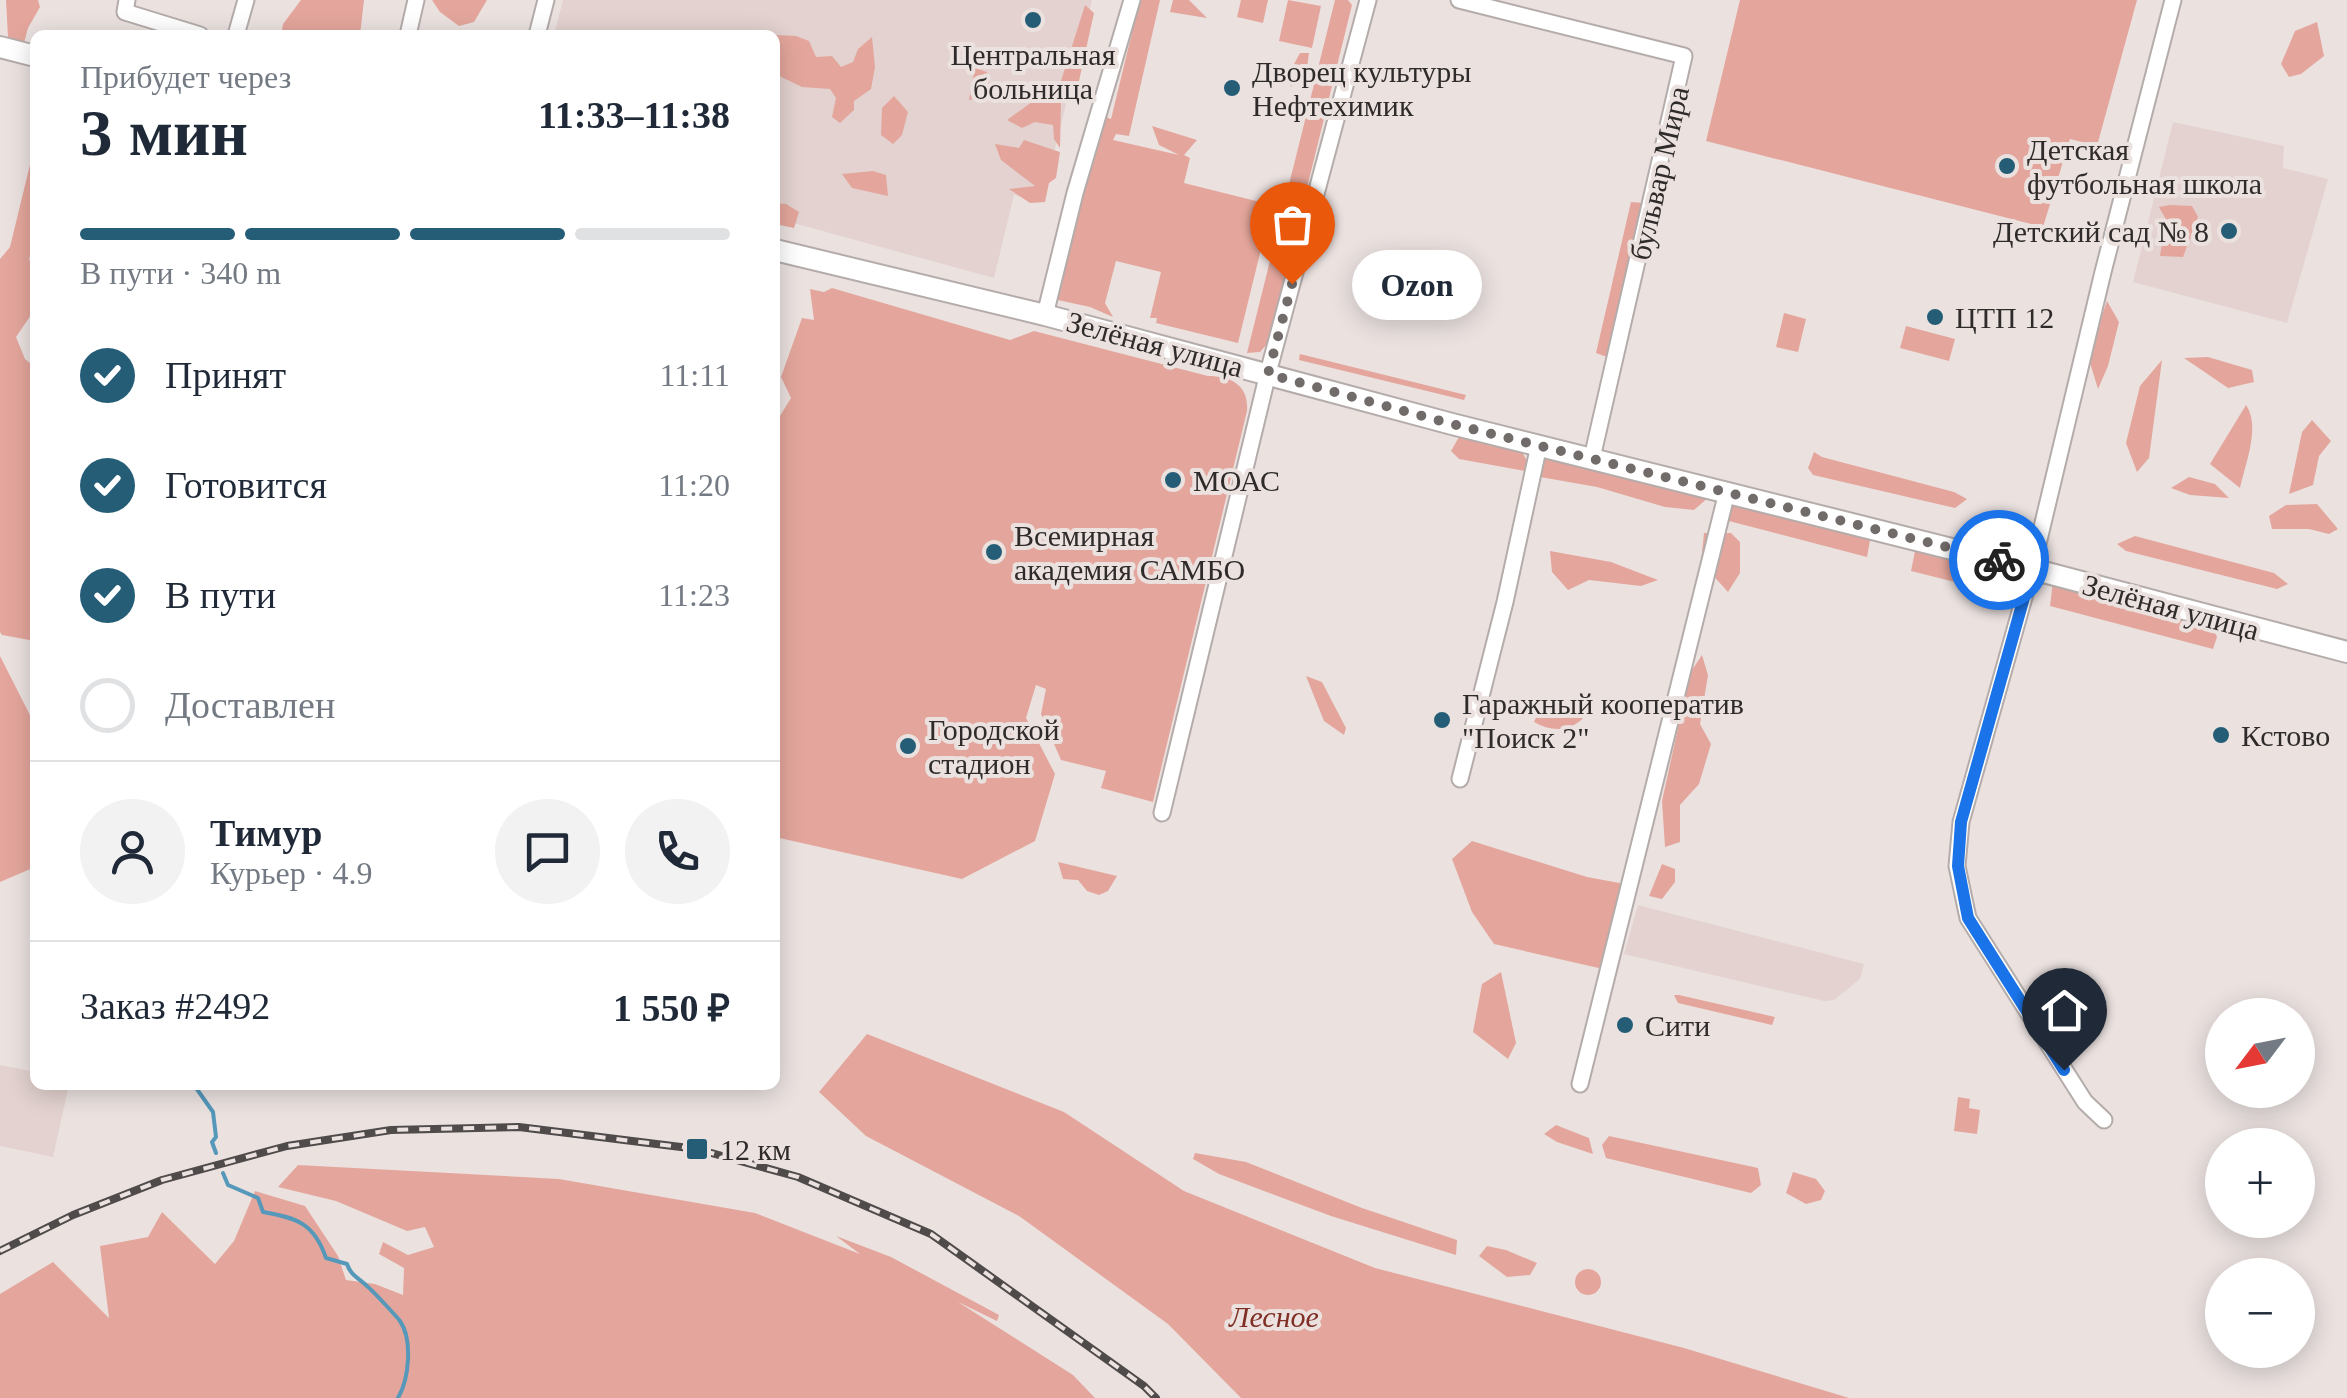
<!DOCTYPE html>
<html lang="ru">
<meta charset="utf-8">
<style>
:root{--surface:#fff;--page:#f2f2f3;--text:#1f2937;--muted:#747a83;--line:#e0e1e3;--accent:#255d77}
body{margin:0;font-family:"Times New Roman",serif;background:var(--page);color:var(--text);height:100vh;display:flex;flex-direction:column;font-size:38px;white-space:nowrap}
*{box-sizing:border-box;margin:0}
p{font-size:32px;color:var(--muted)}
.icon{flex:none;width:55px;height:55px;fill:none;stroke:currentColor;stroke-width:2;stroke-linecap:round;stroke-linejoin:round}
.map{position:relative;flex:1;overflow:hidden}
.details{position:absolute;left:30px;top:30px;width:750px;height:1060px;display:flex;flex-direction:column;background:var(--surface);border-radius:15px;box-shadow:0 5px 25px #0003}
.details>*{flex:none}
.needle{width:65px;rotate:238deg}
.controls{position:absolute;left:2205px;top:998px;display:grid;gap:20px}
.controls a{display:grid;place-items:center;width:110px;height:110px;border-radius:50%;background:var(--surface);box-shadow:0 5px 25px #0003;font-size:50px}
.pin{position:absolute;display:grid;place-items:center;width:85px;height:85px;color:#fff;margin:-102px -42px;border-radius:50% 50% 50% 0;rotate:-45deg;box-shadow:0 0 10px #0007}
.pin .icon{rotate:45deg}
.courier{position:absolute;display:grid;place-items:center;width:100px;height:100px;margin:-50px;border:8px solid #1a73e8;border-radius:50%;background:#fff;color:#222;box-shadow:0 2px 12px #0007}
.bubble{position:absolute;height:70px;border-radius:35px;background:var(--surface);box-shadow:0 5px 25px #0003;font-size:32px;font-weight:800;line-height:70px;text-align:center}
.summary em{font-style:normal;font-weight:800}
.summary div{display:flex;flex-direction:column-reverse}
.summary{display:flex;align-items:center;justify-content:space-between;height:170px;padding:0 50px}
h1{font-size:65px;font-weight:800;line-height:75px}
.bar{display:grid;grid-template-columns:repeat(4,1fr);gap:15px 10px;align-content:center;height:120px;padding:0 50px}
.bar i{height:12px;border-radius:8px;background:var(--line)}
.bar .active{background:var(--accent)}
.bar p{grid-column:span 4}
.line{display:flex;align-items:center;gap:25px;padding:0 50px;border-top:2px solid var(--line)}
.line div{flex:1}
.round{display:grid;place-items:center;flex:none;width:105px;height:105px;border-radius:52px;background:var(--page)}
ol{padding:0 50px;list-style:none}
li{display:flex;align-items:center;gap:30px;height:110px}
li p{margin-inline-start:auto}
li .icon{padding:10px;border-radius:50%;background:var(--accent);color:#fff;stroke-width:4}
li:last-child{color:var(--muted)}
li i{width:55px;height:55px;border:5px solid var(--line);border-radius:50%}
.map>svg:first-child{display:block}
.built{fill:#e3d2cf}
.green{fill:#e4a69c}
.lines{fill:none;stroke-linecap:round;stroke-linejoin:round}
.stream{stroke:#5598ba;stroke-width:4}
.minor-casing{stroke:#b4acaa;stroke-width:19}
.major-casing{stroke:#b4acaa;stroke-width:24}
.minor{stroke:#fff;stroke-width:15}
.major{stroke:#fff;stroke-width:20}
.rail-casing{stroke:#504b4b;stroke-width:8}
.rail{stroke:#ebe2e0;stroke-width:4;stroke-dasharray:11;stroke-linecap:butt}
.done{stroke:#716b6a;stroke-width:10;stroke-dasharray:0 18}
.route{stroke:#1a73e8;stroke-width:12}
.poi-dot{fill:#255d77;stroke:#ebe2e0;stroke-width:4}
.labels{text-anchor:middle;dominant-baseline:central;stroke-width:8;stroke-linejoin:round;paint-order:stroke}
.poi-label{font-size:30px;fill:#2f2b2b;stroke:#ebe2e0;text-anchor:start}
.street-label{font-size:30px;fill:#2f2b2b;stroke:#ebe2e0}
.park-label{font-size:30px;font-style:italic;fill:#802f25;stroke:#ebe2e0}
</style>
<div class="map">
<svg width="2347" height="1398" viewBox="0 0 2347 1398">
<rect width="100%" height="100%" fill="#ebe2e0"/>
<path class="built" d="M563,0H1092L1042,201L1014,195L994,278L775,218V35H554Z
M2173,122L2284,146L2283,168L2328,179L2287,323L2133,282Z
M1638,905L1864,964L1860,979L1834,1000L1824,1001L1624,954Z
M0,1065L35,1072V1085H69L53,1157L0,1146Z"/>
<path class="green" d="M6,0H38L40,7L28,28L24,43L8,37Z
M301,0H364L360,35H281L283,24Z
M432,0H487L474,22L459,26L440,12Z
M1140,0H1160L1129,136L1116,134L1113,140L1179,155L1159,145L1152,126L1197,140L1184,155L1190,158L1184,183L1264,203L1268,190L1275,192L1238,343L1156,323L1157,318H1150L1161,272L1116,261L1105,303L1113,317L1090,307L1053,299L1103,116L1111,119Z
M1173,0H1189L1207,18L1170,12Z
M1241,0H1268L1263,23L1237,17Z
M1288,0L1321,6L1312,48L1279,41Z
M1335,0H1348L1352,5L1269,342L1260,352L1247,353Z
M1740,0H2137L2097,146L2070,139L2043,227L1706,141Z
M1085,5L1094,13L1077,90L1061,102L1060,148L1054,139L1053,125L1035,122L1022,128L1007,120L1061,81Z
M2317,22L2324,56L2301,74L2289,77L2281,64L2295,31Z
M775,35L796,36L809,41L816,57L832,56L841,67L853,62L858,49L872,37L875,67L871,89L854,101V110L840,123L832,117L836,98L830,89L802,87L775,74Z
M1300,53H1309L1306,76L1299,79L1291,87L1288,75Z
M975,68L987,72L992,90L984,97L969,100Z
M894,96L908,112L902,135L893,144L881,135L882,108Z
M1024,140L1060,152L1056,178L1049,183L1045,202L1030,203L1009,189L1035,186L1001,160L995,144L1019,148Z
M35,144V234L29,260L35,264V309L16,337L25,359L35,367V641L2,635L0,632V259L10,247Z
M873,171L886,175L888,196L852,188L842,174Z
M1631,202L1644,203L1607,357L1596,353Z
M775,203L786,204L799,212L794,228L775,224Z
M2170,205L2192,206L2198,217L2183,257L2160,256L2162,243L2174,234L2159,207Z
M1402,274L1427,280L1420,312L1394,307Z
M832,288L1010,340L1034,331L1208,376C1231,376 1249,385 1247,411L1153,802L1101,788L1106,771L1061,760L1041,714L1046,689L1036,685L1026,718L1055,774L1035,841L962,879L775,837V424L791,398L781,377L802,318L814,320L810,289L824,292Z
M2107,301L2119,322L2108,366L2098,389L2088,356Z
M1784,313L1806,319L1798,352L1776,347Z
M1906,326L1955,339L1949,361L1900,348Z
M1300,354L1466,395L1464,400L1299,360Z
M2208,357L2252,370L2254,382L2228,388L2184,358Z
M2162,360L2149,458L2137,472L2126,443L2140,386Z
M2246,405C2261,427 2245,464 2240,488L2210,464Z
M2312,420L2331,441L2319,456L2313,485L2289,494L2302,432Z
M1459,437L1522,452L1527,461L1525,471L1459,459L1451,451Z
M1814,452L1822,457L1954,492L1967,499L1955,508L1813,475L1808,468Z
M1544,459L1610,470L1710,496L1694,510L1665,507L1597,487L1540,477Z
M2189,477L2215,484L2229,498L2190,495L2171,488Z
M1731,502L1871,535L1867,557L1725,520Z
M2317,504L2338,529L2329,534L2309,529H2272L2269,516L2286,505Z
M1704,533H1731L1740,542V573L1728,592L1701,562Z
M2135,536L2274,573L2288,584L2277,589L2126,551L2117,544Z
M1916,546L2011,570L2018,582L2015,597L1911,571Z
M1550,551L1611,562L1658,580L1641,586L1589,580L1568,590L1552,572Z
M2053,581L2212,625L2217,637L2213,649L2050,606Z
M1702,655L1708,675L1700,724L1711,744L1699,784L1680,805V842L1665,847L1662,801L1690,673Z
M0,656L35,725V867L0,882Z
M1306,676L1322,682L1346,728L1344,735L1324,721Z
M1553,699L1589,710C1577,731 1554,734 1534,722L1541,707Z
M1472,841L1587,877L1625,884L1603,969L1494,944L1472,912L1452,859Z
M1058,862L1117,876L1108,891L1099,895L1087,891L1078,880L1063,879Z
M1662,864L1675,869V882L1662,899L1649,896Z
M1501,972L1516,1043L1508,1059L1473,1032L1482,984Z
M1674,995H1679L1775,1017L1772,1025L1678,1003Z
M867,1034L1064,1112L1184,1191L1375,1268L1684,1348L1849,1398H1241L1168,1324L1019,1216L866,1136L819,1092Z
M1958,1097L1970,1099L1969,1108L1980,1110L1977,1134L1954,1131Z
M1556,1125L1589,1138L1593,1154L1557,1142L1544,1134Z
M1609,1136L1758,1168L1761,1185L1751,1193L1606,1158L1602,1145Z
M1195,1153L1246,1162L1362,1208L1457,1240L1456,1255L1331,1216L1219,1174L1193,1159Z
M298,1165L559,1179L755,1213L860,1254L836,1236L891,1257L999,1315L997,1321L958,1302L1073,1375L1095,1398H0V1294L53,1262L109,1318L100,1246L148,1237L162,1212L215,1264L234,1241L255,1191L305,1206L338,1256L346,1280L375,1284L403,1295L404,1268L379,1254L383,1242L408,1255L434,1247L425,1227L407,1231L336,1201L278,1187Z
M1793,1172L1816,1179L1825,1191L1821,1200L1806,1204L1786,1193Z
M1487,1246L1506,1250L1537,1263L1530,1275L1507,1277L1479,1256Z
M1575 1282a13 13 0 1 1 26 0a13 13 0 1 1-26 0Z"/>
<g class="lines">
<path class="stream" d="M194,1085L213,1112L216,1137L212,1142L216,1153
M223,1173L228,1185L258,1198L263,1212C297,1218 314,1223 326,1258L347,1264C351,1276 359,1278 368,1287C373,1291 397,1317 400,1321C413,1340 409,1379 398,1398"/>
<defs>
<path id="minor" d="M127,0L125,12L200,35
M1459,0L1684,56L1592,458
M236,35L246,0
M408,35L416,0
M537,35L546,0
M1045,315L1075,193L1132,0
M1460,779L1505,602L1539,445
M1162,813L1268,373L1368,0
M1580,1084L1727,492
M2104,1120L2085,1102L1968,918L1957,866L1961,822L2032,569L2103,272L2173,0"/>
<path id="major" d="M0,47L35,56
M775,250L1045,315L1452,424L2032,569L2347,652"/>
</defs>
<use href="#minor" class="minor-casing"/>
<use href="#major" class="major-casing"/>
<use href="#minor" class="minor"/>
<use href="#major" class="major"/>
<defs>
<path id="rail" d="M0,1251L73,1215L162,1180L287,1146L391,1130L519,1127L697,1149L798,1177L931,1234L1144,1386L1156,1398"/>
</defs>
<use href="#rail" class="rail-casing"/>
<use href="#rail" class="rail"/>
</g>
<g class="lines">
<path class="done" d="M1292,284L1268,374L1452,424L1999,560"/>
<path class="route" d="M1999,560L2032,569L1961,822L1958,866L1968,918L2064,1070"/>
</g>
<g class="poi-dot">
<circle cx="1033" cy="20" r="10"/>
<circle cx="1232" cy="88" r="10"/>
<circle cx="2007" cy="166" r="10"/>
<circle cx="2229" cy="231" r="10"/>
<circle cx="1935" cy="317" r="10"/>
<circle cx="1173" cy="480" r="10"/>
<circle cx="994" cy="552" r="10"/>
<circle cx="1442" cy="720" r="10"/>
<circle cx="2221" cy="735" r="10"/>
<circle cx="908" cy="746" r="10"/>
<circle cx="1625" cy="1025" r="10"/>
<rect x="685" y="1137" width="24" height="24" rx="5"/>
</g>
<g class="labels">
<g class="poi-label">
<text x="1033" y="54" text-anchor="middle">Центральная<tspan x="1033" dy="34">больница</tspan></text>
<text x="1252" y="71">Дворец культуры<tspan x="1252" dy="34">Нефтехимик</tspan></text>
<text x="2027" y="149">Детская<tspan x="2027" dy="34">футбольная школа</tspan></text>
<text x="2209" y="231" text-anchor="end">Детский сад № 8</text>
<text x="1955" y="317">ЦТП 12</text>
<text x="1193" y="480">МОАС</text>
<text x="1014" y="535">Всемирная<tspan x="1014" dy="34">академия САМБО</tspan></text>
<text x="1462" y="703">Гаражный кооператив<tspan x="1462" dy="34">"Поиск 2"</tspan></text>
<text x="928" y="729">Городской<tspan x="928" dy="34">стадион</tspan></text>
<text x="2241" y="735">Кстово</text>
<text x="1645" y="1025">Сити</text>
<text x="720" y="1149">12 км</text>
</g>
<g class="street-label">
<text transform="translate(1659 173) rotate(-77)">бульвар Мира</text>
<text transform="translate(1155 344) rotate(15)">Зелёная улица</text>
<text transform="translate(2171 607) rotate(15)">Зелёная улица</text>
</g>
<g class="park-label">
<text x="1274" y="1316">Лесное</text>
</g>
</g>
</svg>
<div class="controls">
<a><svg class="needle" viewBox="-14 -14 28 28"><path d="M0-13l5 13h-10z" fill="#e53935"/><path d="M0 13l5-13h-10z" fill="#747a83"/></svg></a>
<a>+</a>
<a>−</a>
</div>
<div class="pin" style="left:1292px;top:284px;background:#ea580c"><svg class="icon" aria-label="bag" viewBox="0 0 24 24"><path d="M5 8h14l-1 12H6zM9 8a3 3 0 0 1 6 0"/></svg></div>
<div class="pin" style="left:2064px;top:1070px;background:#1f2937"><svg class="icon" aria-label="home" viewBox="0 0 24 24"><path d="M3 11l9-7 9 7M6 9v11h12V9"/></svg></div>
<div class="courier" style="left:1999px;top:560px"><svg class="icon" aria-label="bike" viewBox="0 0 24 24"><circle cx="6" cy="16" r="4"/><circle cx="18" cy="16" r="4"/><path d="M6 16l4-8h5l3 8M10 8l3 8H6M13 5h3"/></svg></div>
<div class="bubble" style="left:1352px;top:250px;width:130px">Ozon</div>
<section class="details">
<div class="summary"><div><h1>3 мин</h1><p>Прибудет через</p></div><em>11:33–11:38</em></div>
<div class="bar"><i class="active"></i><i class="active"></i><i class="active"></i><i></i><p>В пути · 340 m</p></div>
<ol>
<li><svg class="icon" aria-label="check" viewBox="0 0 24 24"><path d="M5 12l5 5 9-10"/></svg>Принят<p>11:11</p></li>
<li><svg class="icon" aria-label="check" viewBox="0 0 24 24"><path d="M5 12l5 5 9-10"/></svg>Готовится<p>11:20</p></li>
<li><svg class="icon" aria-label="check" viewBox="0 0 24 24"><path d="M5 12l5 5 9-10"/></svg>В пути<p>11:23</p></li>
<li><i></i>Доставлен</li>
</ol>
<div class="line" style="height:180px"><a class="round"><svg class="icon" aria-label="person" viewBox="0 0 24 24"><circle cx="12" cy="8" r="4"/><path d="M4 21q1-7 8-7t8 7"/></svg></a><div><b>Тимур</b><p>Курьер · 4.9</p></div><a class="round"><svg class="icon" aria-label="chat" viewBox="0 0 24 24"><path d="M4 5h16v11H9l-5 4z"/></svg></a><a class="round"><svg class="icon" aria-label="phone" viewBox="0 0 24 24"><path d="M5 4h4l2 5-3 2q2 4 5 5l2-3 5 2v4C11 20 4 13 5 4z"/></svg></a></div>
<div class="line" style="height:130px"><div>Заказ #2492</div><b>1 550 ₽</b></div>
</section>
</div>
